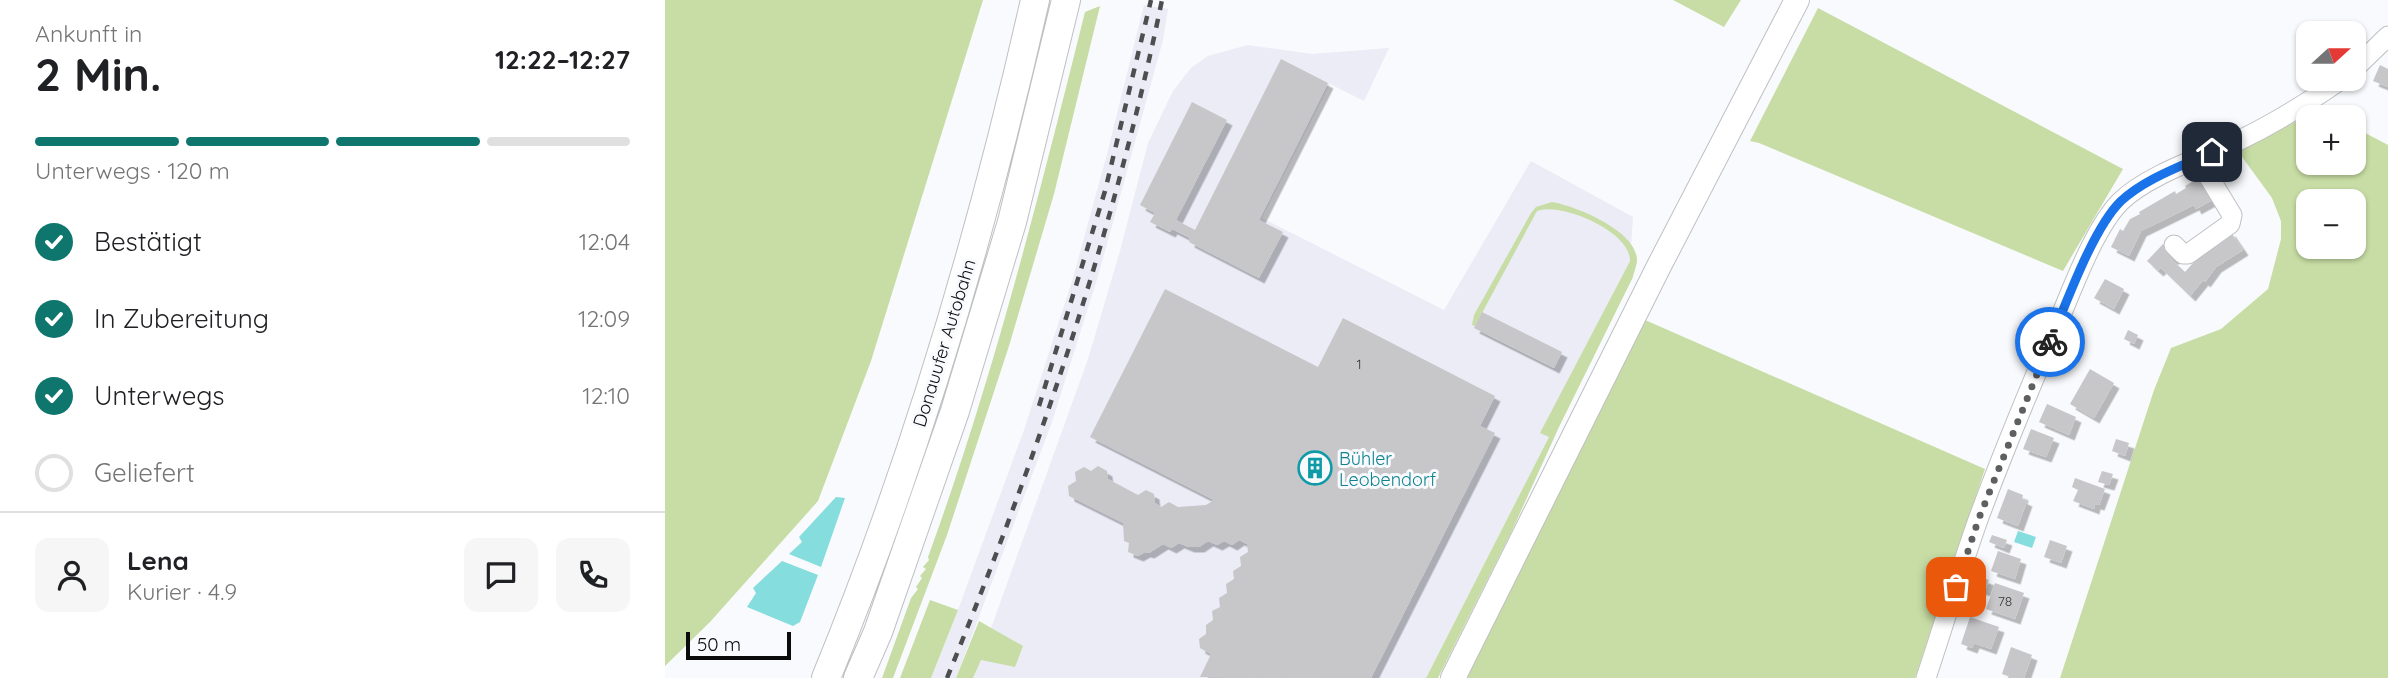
<!DOCTYPE html>
<html lang="de">
<meta charset="utf-8">
<style>
:root{--surface:#fff;--page:#f6f6f6;--text:#202124;--muted:#757577;--line:#e0e0e0;--accent:#0f766e}
body{margin:0;font-family:Quicksand,sans-serif;background:var(--page);color:var(--text);height:100vh;display:flex;flex-direction:column;font-size:26px;white-space:nowrap}
*{box-sizing:border-box;margin:0}
p{font-size:23px;color:var(--muted)}
.icon{flex:none;width:38px;height:38px;fill:none;stroke:currentColor;stroke-width:2;stroke-linecap:round;stroke-linejoin:round}
.map{position:relative;flex:1;overflow:hidden}
.details{display:flex;flex-direction:column;background:var(--surface);width:665px}
.details>*{flex:none}
.needle{width:46px;rotate:69deg}
.controls{position:absolute;left:1631px;top:21px;display:grid;gap:14px}
.controls a{display:grid;place-items:center;width:70px;height:70px;border-radius:14px;background:var(--surface);box-shadow:0 2px 5px #0004;font-size:35px}
.scale{position:absolute;left:21px;bottom:18px;width:105px;box-sizing:border-box;padding-left:7px;border:4px solid #0b0b0c;border-top:0;font-size:19px;line-height:24px;white-space:nowrap;color:#0b0b0c;-webkit-text-stroke:5px #f9fafd;paint-order:stroke}
.pin{position:absolute;display:grid;place-items:center;width:60px;height:60px;color:#fff;margin:-30px;border-radius:14px;box-shadow:0 4px 10px #0006}
.courier{position:absolute;display:grid;place-items:center;width:70px;height:70px;margin:-35px;border:5px solid #1a73e8;border-radius:50%;background:#fff;color:#222;box-shadow:0 2px 9px #0007}
.overview em{font-style:normal;font-weight:700}
.overview div{display:flex;flex-direction:column-reverse}
.overview{display:flex;align-items:center;justify-content:space-between;height:119px;padding:0 35px}
h1{font-size:46px;font-weight:700;line-height:52px}
.bar{display:grid;grid-template-columns:repeat(4,1fr);gap:10px 7px;align-content:center;height:84px;padding:0 35px}
.bar i{height:9px;border-radius:5px;background:var(--line)}
.bar .selected{background:var(--accent)}
.bar p{grid-column:span 4}
.line{display:flex;align-items:center;gap:18px;padding:0 35px;border-top:2px solid var(--line)}
.line div{flex:1}
.round{display:grid;place-items:center;flex:none;width:74px;height:74px;border-radius:14px;background:var(--page)}
ol{padding:0 35px;list-style:none}
li{display:flex;align-items:center;gap:21px;height:77px}
li p{margin-inline-start:auto}
li .icon{padding:7px;border-radius:50%;background:var(--accent);color:#fff;stroke-width:4}
li:last-child{color:var(--muted)}
li i{width:38px;height:38px;border:4px solid var(--line);border-radius:50%}
main{display:flex;flex:1;min-height:0}
.map>svg:first-child{display:block}
.built{fill:#ebecf6}
.green{fill:#c8dda5;fill-rule:evenodd}
.water{fill:#85ddde}
.building{fill:#c7c6c9;filter:url(#shadow)}
.lines{fill:none;stroke-linecap:round;stroke-linejoin:round}
.minor-casing{stroke:#bfc0c3;stroke-width:21}
.major-casing{stroke:#bfc0c3;stroke-width:26}
.highway-casing{stroke:#bfc0c3;stroke-width:30}
.minor{stroke:#fff;stroke-width:19}
.major{stroke:#fff;stroke-width:24}
.highway{stroke:#fff;stroke-width:28}
.rail{stroke:#4e4e50;stroke-width:4.5;stroke-dasharray:9 9;stroke-linecap:butt}
.done{stroke:#5e5f60;stroke-width:7;stroke-dasharray:0 12.6}
.route{stroke:#1a73e8;stroke-width:9}
.labels{text-anchor:middle;dominant-baseline:central;stroke-width:6;stroke-linejoin:round;paint-order:stroke}
.number-label{font-size:14px;fill:#3a3a3b}
.street-label{font-size:18px;fill:#0b0b0c;stroke:#f9fafd}
.culture-label{font-size:18px;fill:#0d838f;stroke:#f9fafd;text-anchor:start}
</style>
<main>
<section class="details">
<div class="overview"><div><h1>2 Min.</h1><p>Ankunft in</p></div><em>12:22–12:27</em></div>
<div class="bar"><i class="selected"></i><i class="selected"></i><i class="selected"></i><i></i><p>Unterwegs · 120 m</p></div>
<ol>
<li><svg class="icon" aria-label="check" viewBox="0 0 24 24"><path d="M5 12l5 5 9-10"/></svg>Bestätigt<p>12:04</p></li>
<li><svg class="icon" aria-label="check" viewBox="0 0 24 24"><path d="M5 12l5 5 9-10"/></svg>In Zubereitung<p>12:09</p></li>
<li><svg class="icon" aria-label="check" viewBox="0 0 24 24"><path d="M5 12l5 5 9-10"/></svg>Unterwegs<p>12:10</p></li>
<li><i></i>Geliefert</li>
</ol>
<div class="line" style="height:126px"><a class="round"><svg class="icon" aria-label="person" viewBox="0 0 24 24"><circle cx="12" cy="8" r="4"/><path d="M4 21q1-7 8-7t8 7"/></svg></a><div><b>Lena</b><p>Kurier · 4.9</p></div><a class="round"><svg class="icon" aria-label="chat" viewBox="0 0 24 24"><path d="M4 5h16v11H9l-5 4z"/></svg></a><a class="round"><svg class="icon" aria-label="phone" viewBox="0 0 24 24"><path d="M5 4h4l2 5-3 2q2 4 5 5l2-3 5 2v4C11 20 4 13 5 4z"/></svg></a></div>
</section>
<div class="map">
<svg width="1723" height="678" viewBox="0 0 1723 678">
<defs>
<filter id="shadow"><feDropShadow dx="5.5" dy="5.5" stdDeviation="0" flood-color="#0004"/></filter>
</defs>
<rect width="100%" height="100%" fill="#f9fafd"/>
<path class="built" d="M479,5L503,9L498,40L434,273L387,422L291,678H266L293,610L359,430L408,278L442,154Z
M583,45L647,54L724,48L699,101L665,84L597,218L779,310L866,161L968,217L965,261L876,432L884,437L761,678H308L423,359L455,251L483,143L508,91L526,68L543,56Z"/>
<path class="green" d="M0,0H318L206,361L153,501L45,622L0,666Z
M1008,0H1076L1059,27Z
M435,6L389,194L344,346L282,535L228,678H217L246,598L253,589L251,587L257,578L255,576L261,569L258,567L264,560L263,557C328,379 374,196 420,12Z
M1153,8L1458,169L1398,271L1094,143L1085,141Z
M1655,110L1669,117H1643V163H1689V127L1723,145V678H1395L1489,390L1506,348L1556,329L1603,289L1616,239V221L1607,198L1572,150ZM1643,201H1689V247H1643Z
M887,202C911,206 972,231 972,260C972,265 969,272 968,277L894,427L846,533L773,678H761L884,437L875,433L965,261C966,232 897,202 872,211L810,326L807,325L809,315L866,213L871,207Z
M980,320L1320,469L1250,678H798Z
M265,600L293,610L266,678H235Z
M314,621L358,646L350,667L316,660L308,678H291Z"/>
<path class="water" d="M171,497L180,498L156,567L124,554L137,542L134,537Z
M1353,531L1371,537L1367,548L1349,542Z
M117,561L153,575L135,622L128,626L82,607L91,593L88,588Z"/>
<path class="building" d="M616,59L663,83L594,220L618,232L594,278L524,242L525,238L507,229L505,232L485,222L490,213L475,205L527,102L562,120L511,220L530,230Z
M1715,65L1723,69V87L1708,81Z
M1537,176L1549,199L1531,209L1529,205L1476,231L1464,256L1446,247L1455,229L1458,231L1465,219L1475,214L1474,212L1510,191L1511,194L1521,188L1520,186Z
M1565,231L1578,250L1551,267L1540,282L1538,280L1525,296L1496,268L1493,271L1482,261L1498,244L1511,256L1507,260L1520,272L1536,254Z
M1440,279L1459,289L1449,309L1429,298Z
M500,289L653,367L678,318L830,396L815,426L830,433L706,678L535,677L546,654L535,648L534,639L541,634V625L548,620L547,611L555,607L554,598L562,593L561,584L569,579L568,571L576,566L575,557L583,552L582,544L574,540L567,545L559,541L552,545L543,541L534,547H524L514,543L506,548L498,544L484,553L480,552L473,556L463,552L464,543L459,541L458,523L404,496L403,486L411,481L410,472L419,467L426,471L433,466L442,471L443,479L473,495L481,490L489,494L490,503L496,507L504,502L513,507L541,505L549,500L425,437Z
M817,312L897,352L889,368L809,328Z
M1463,330L1473,335L1469,344L1459,339Z
M1425,369L1449,383L1429,418L1405,404Z
M1382,404L1411,417L1404,435L1374,422Z
M1366,429L1389,438L1381,457L1358,449Z
M1451,439L1464,443L1460,456L1447,451Z
M1437,471L1448,474L1444,485L1433,482Z
M1410,478L1440,489L1434,505L1430,504L1429,509L1408,501L1413,490L1407,487Z
M1343,489L1358,495L1357,499L1362,501L1353,526L1332,518Z
M1327,535L1342,540L1339,548L1324,542Z
M1385,540L1402,546L1396,563L1379,557Z
M1333,551L1356,559L1350,579L1326,571Z
M1313,576L1324,580L1320,591L1309,587Z
M1330,583L1359,593L1350,619L1321,609Z
M1305,617L1334,627L1326,649L1309,643L1307,648L1296,644Z
M1346,647L1367,655L1359,678H1348L1337,674Z"/>
<g class="lines">
<defs>
<path id="minor" d="M1689,69L1723,36
M1509,245L1518,254H1523L1565,224L1567,215L1533,159
M1261,678C1279,624 1295,570 1314,517C1339,450 1366,385 1394,320C1409,285 1429,229 1455,202C1482,175 1538,157 1573,141C1610,123 1644,102 1677,79"/>
<path id="major" d="M788,678L994,266L1132,0"/>
<path id="highway" d="M161,678C251,459 318,231 370,0
M193,678L213,632L290,411L347,222L401,0"/>
</defs>
<use href="#minor" class="minor-casing"/>
<use href="#major" class="major-casing"/>
<use href="#highway" class="highway-casing"/>
<use href="#minor" class="minor"/>
<use href="#major" class="major"/>
<use href="#highway" class="highway"/>
<path class="rail" d="M374,406L440,191L486,0
M282,678C372,458 449,233 497,0"/>
</g>
<g class="lines">
<path class="done" d="M1291,587L1314,518L1385,342"/>
<path class="route" d="M1385,342C1401,304 1428,228 1456,201C1481,178 1517,166 1547,152"/>
</g>
<defs>
<symbol id="building-ring" viewBox="-11 -11 22 22"><circle r="9.5" fill="#f9fafd" stroke="#0f9aa8" stroke-width="1.5"/><path d="M-4-6H4V6H1V3H-1V6H-4ZM-2.5-4.3h1.7v1.8h-1.7ZM.8-4.3h1.7v1.8H.8ZM-2.5-1h1.7V.8h-1.7ZM.8-1h1.7V.8H.8Z" fill="#0f9aa8"/></symbol>
</defs>
<g fill-rule="evenodd">
<use href="#building-ring" x="631" y="449" width="38" height="38"/>
</g>
<g class="labels">
<g class="number-label">
<text x="694" y="364">1</text>
<text x="1340" y="601">78</text>
</g>
<g class="street-label">
<text transform="translate(279 343) rotate(-73)">Donauufer Autobahn</text>
</g>
<g class="culture-label">
<text x="674" y="458">Bühler<tspan x="674" dy="21">Leobendorf</tspan></text>
</g>
</g>
</svg>
<div class="controls">
<a><svg class="needle" viewBox="-14 -14 28 28"><path d="M0-13l5 13h-10z" fill="#e53935"/><path d="M0 13l5-13h-10z" fill="#757577"/></svg></a>
<a>+</a>
<a>−</a>
</div>
<div class="scale">50 m</div>
<div class="pin" style="left:1291px;top:587px;background:#ea580c"><svg class="icon" aria-label="bag" viewBox="0 0 24 24"><path d="M5 8h14l-1 12H6zM9 8a3 3 0 0 1 6 0"/></svg></div>
<div class="pin" style="left:1547px;top:152px;background:#1f2937"><svg class="icon" aria-label="home" viewBox="0 0 24 24"><path d="M3 11l9-7 9 7M6 9v11h12V9"/></svg></div>
<div class="courier" style="left:1385px;top:342px"><svg class="icon" aria-label="bike" viewBox="0 0 24 24"><circle cx="6" cy="16" r="4"/><circle cx="18" cy="16" r="4"/><path d="M6 16l4-8h5l3 8M10 8l3 8H6M13 5h3"/></svg></div>
</div>
</main>
